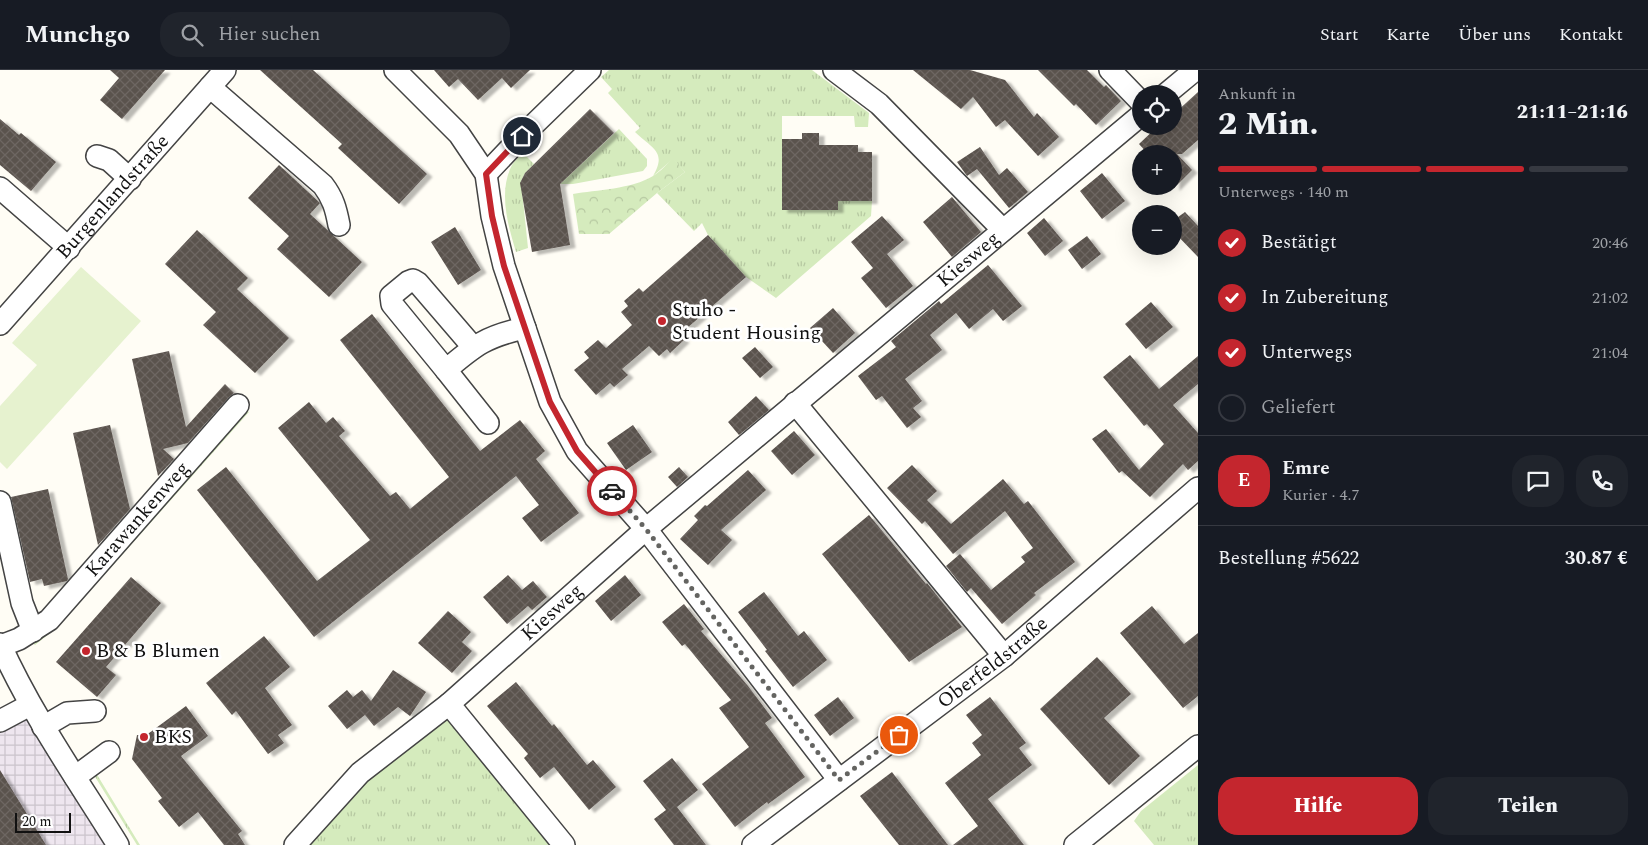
<!DOCTYPE html>
<html lang="de">
<meta charset="utf-8">
<style>
:root{--surface:#171b24;--page:#20242c;--text:#f1f3f6;--muted:#9ea1a6;--line:#363941;--accent:#c4262e}
body{margin:0;font-family:Spectral,serif;background:var(--page);color:var(--text);height:100vh;display:flex;flex-direction:column;font-size:19px;white-space:nowrap}
*{box-sizing:border-box;margin:0}
p{font-size:16px;color:var(--muted)}
.icon{flex:none;width:28px;height:28px;fill:none;stroke:currentColor;stroke-width:2;stroke-linecap:round;stroke-linejoin:round}
.map{position:relative;flex:1;overflow:hidden}
.sheet{display:flex;flex-direction:column;background:var(--surface);width:450px}
.sheet>*{flex:none}
.controls{position:absolute;left:1132px;top:15px;display:grid;gap:10px}
.controls a{display:grid;place-items:center;width:50px;height:50px;border-radius:50%;background:var(--surface);box-shadow:0 5px 20px #0002;font-size:25px}
.scale{position:absolute;left:15px;bottom:12px;width:56px;box-sizing:border-box;padding-left:5px;border:2px solid #111;border-top:0;font-size:14px;line-height:18px;white-space:nowrap;color:#111;-webkit-text-stroke:4px #fff;paint-order:stroke}
.pin{position:absolute;display:grid;place-items:center;width:42px;height:42px;color:#fff;margin:-21px;border:2px solid #fff;border-radius:50%;box-shadow:0 1px 5px #0007}
.courier{position:absolute;display:grid;place-items:center;width:50px;height:50px;margin:-25px;border:4px solid #c4262e;border-radius:50%;background:#fff;color:#222;box-shadow:0 1px 6px #0007}
.overview em{font-style:normal;font-weight:800}
.overview div{display:flex;flex-direction:column-reverse}
.overview{display:flex;align-items:center;justify-content:space-between;height:85px;padding:0 20px}
h1{font-size:32px;font-weight:800;line-height:38px}
.bar{display:grid;grid-template-columns:repeat(4,1fr);gap:8px 5px;align-content:center;height:60px;padding:0 20px}
.bar i{height:6px;border-radius:4px;background:var(--line)}
.bar .on{background:var(--accent)}
.bar p{grid-column:span 4}
.line{display:flex;align-items:center;gap:12px;padding:0 20px;border-top:1px solid var(--line)}
.line div{flex:1}
.round{display:grid;place-items:center;flex:none;width:52px;height:52px;border-radius:20px;background:var(--page)}
ol{padding:0 20px;list-style:none}
li{display:flex;align-items:center;gap:15px;height:55px}
li p{margin-inline-start:auto}
li .icon{padding:5px;border-radius:50%;background:var(--accent);color:#fff;stroke-width:4}
li:last-child{color:var(--muted)}
li i{width:28px;height:28px;border:2px solid var(--line);border-radius:50%}
.primary-button{display:flex;gap:10px;margin-top:auto;padding:10px 20px}
.primary-button a{flex:1;height:58px;border-radius:20px;background:var(--accent);color:#fff;font-size:20px;font-weight:800;line-height:58px;text-align:center}
.primary-button a+a{background:var(--page);color:var(--text)}
header{display:flex;align-items:center;gap:30px;box-sizing:border-box;height:70px;padding:0 25px;background:var(--surface);border-bottom:1px solid var(--line)}
header strong{font-size:24px}
nav{display:flex;gap:28px;margin-inline-start:auto;font-size:18px}
.search{width:350px;height:45px;background:var(--page);display:flex;align-items:center;gap:12px;box-sizing:border-box;padding:0 18px;border-radius:20px;color:var(--muted);font-size:19px}
main{display:flex;flex:1;min-height:0}
.map>svg:first-child{display:block}
.industrial{fill:url(#industrial-grid)}
.grass{fill:url(#grass-tufts)}
.park{fill:url(#park-crowns)}
.pitch{fill:#e6f2cf}
.building{fill:url(#building-cross-hatch);filter:url(#shadow)}
.lines{fill:none;stroke-linecap:round;stroke-linejoin:round}
.minor-casing{stroke:#444;stroke-width:24}
.minor{stroke:#fff;stroke-width:21}
.done{stroke:#646461;stroke-width:5;stroke-dasharray:0 9}
.route{stroke:#c4262e;stroke-width:6}
.poi-dot{fill:#c4262e;stroke:#fff;stroke-width:2}
.labels{text-anchor:middle;dominant-baseline:central;stroke-width:5;stroke-linejoin:round;paint-order:stroke}
.street-label{font-size:20px;fill:#111;stroke:#fff}
.poi-label{font-size:20px;fill:#111;stroke:#fff;text-anchor:start}
</style>
<header>
<strong>Munchgo</strong>
<div class="search"><svg class="icon" aria-label="search" viewBox="0 0 24 24"><circle cx="10" cy="10" r="6"/><path d="M15 15l6 6"/></svg>Hier suchen</div>
<nav><a>Start</a><a>Karte</a><a>Über uns</a><a>Kontakt</a></nav>
</header>
<main>
<div class="map">
<svg width="1198" height="775" viewBox="0 0 1198 775">
<defs>
<pattern id="industrial-grid" width="8" height="8" patternUnits="userSpaceOnUse" patternTransform="scale(1.25)"><rect width="8" height="8" fill="#eee6ef"/><path d="M0 4h8M4 0v8" fill="none" stroke="#cbc4cc"/></pattern>
<pattern id="grass-tufts" width="24" height="20" patternUnits="userSpaceOnUse" patternTransform="scale(1.25)"><rect width="24" height="20" fill="#d5ebbd"/><path d="M3 7l-1-3M5 7V3M7 7l1-3M15 17l-1-3M17 17v-4M19 17l1-3" fill="none" stroke="#b6c8a1"/></pattern>
<pattern id="park-crowns" width="20" height="18" patternUnits="userSpaceOnUse" patternTransform="scale(1.25)"><rect width="20" height="18" fill="#d5ebbd"/><path d="M2 6a3 3 0 1 1 6 0M12 15a3 3 0 1 1 6 0" fill="none" stroke="#b6c8a1"/></pattern>
<pattern id="building-cross-hatch" width="8" height="8" patternUnits="userSpaceOnUse" patternTransform="scale(1.25)"><rect width="8" height="8" fill="#5a524d"/><path d="M0 0l8 8M0 8l8-8" fill="none" stroke="#6d6662"/></pattern>
<filter id="shadow"><feDropShadow dx="5.5" dy="3" stdDeviation="1" flood-color="#0004"/></filter>
</defs>
<rect width="100%" height="100%" fill="#fffdf5"/>
<path class="industrial" d="M26,647L107,775H0V661Z"/>
<path class="grass" d="M609,0H812L869,43L868,57H855L854,46H782V140H838V125L872,131L871,146L776,228L746,207L708,165L702,153L694,161L657,123L685,102L673,89L653,106C667,82 653,79 635,62L640,58L608,23L612,19L601,7Z
M619,59L647,89V96L643,101L573,114H560Z
M523,83L534,94L525,103L521,111L528,178L516,182C508,155 498,122 512,95C514,91 519,87 523,83Z
M245,339L249,342L58,557L35,575L32,572Z
M446,648L554,775H308L366,709Z
M1198,695V775H1154L1134,751L1141,741Z
M96,703L140,775H137L94,705Z"/>
<path class="park" d="M673,88L685,102L657,123L609,164H579L573,124C596,120 632,119 653,106C660,102 667,94 673,88Z"/>
<path class="pitch" d="M81,197L141,251L7,399L0,392V336L37,295L12,273Z"/>
<path class="building" d="M110,0H165L122,49L100,30L119,8Z
M260,0H313L427,104L399,134L338,78L342,74Z
M434,0H530L511,18L502,8L478,30L458,9L449,17Z
M913,0H970L1005,10L1034,47L1037,43L1059,67L1038,86L1005,50L996,57L973,27L961,39Z
M1038,0H1087L1104,17L1106,15L1121,31L1096,55L1076,34L1074,36Z
M1198,22V70L1182,84H1177L1192,100L1174,118V84H1148L1139,74L1158,56H1174V44Z
M590,39L614,63L560,114L570,175L532,182L520,113L525,103Z
M0,49L19,65L21,63L56,92L31,121L0,95Z
M802,63H819V75H858V82H872V131H838V140H782V69H802Z
M980,77L999,105L1007,98L1028,122L1009,138L977,99L967,106L957,92Z
M279,95L320,133L310,144L362,192L329,227L277,179L289,166L248,128Z
M1102,103L1125,131L1102,149L1080,121Z
M952,127L981,162L952,187L923,152Z
M1185,142L1198,156V187L1174,162V150Z
M882,146L904,170L887,184L913,216L886,238L861,208L873,198L851,172Z
M1044,148L1063,171L1045,186L1027,163Z
M455,157L481,200L458,215L431,172Z
M197,160L248,208L237,219L289,268L255,303L203,255L216,242L165,194Z
M708,165L746,207L679,265L684,270L670,283L667,279L659,286L649,276L622,299L628,305L614,317L610,313L596,325L574,300L589,288L584,282L598,270L606,278L632,255L621,242L628,236L624,231L639,218L643,222Z
M1087,166L1101,184L1082,199L1068,180Z
M988,195L1022,236L1003,251L993,239L969,259L956,243L930,265L942,280L905,309L922,331L913,338L921,347L907,358L882,326L876,330L858,306L896,277L891,271L939,231L941,234Z
M1151,232L1173,257L1146,279L1125,254Z
M833,238L855,263L833,283L810,258Z
M372,244L480,381L520,350L545,381L536,389L579,443L541,472L522,448L539,435L516,406L314,567L197,420L226,397L317,511L370,470L278,358L309,332L326,353L333,347L345,361L339,366L390,426L396,422L410,439L449,407L340,270Z
M755,277L773,297L760,308L742,288Z
M169,281L186,357L225,314L234,323L229,327L188,373L163,379L174,389L158,406L132,289Z
M1130,285L1159,319L1198,286V314L1173,335L1198,363V391L1188,400L1183,394L1150,427L1122,401L1119,403L1092,369L1106,359L1139,400L1164,374L1147,354L1144,356L1103,307Z
M756,326L769,340L739,365L728,352Z
M110,355L130,439L98,475L73,363Z
M633,355L652,382L626,400L607,373Z
M794,361L815,385L792,405L771,381Z
M912,395L937,421L927,430L951,454L1003,409L1024,434L1028,431L1075,492L1034,523L1036,525L1002,554L971,518L967,522L946,496L960,484L991,520L1025,492L1021,487L1033,478L1005,441L953,484L925,451L922,454L887,418Z
M679,397L688,407L677,417L668,407Z
M748,400L766,420L721,460L732,470L708,495L680,469L698,450L694,446L705,435L707,436Z
M48,419L68,509L67,511L44,516L42,509L30,512L11,427Z
M869,445L926,514L927,513L962,557L909,592L822,484Z
M508,505L522,520L533,511L547,527L532,540L528,536L507,554L483,527Z
M625,505L641,525L611,551L595,531Z
M131,507L161,533L106,597L116,605L97,627L56,592Z
M764,522L798,566L804,561L827,590L793,617L765,581L767,580L738,542Z
M684,534L704,559L701,561L748,616L772,648L765,653L805,707L768,734L767,732L735,757L702,714L749,677L719,638L731,630L685,574L682,576L662,552Z
M1152,536L1184,574L1198,563V626L1183,638L1120,563Z
M448,541L471,562L462,572L472,581L452,603L418,573Z
M264,566L290,597L265,618L292,655L278,665L284,673L268,684L236,641L232,645L206,613Z
M1097,587L1131,624L1104,648L1140,686L1109,715L1040,639Z
M393,600L426,622L410,646L398,637L374,656L365,645L347,659L328,636L347,620L353,627L362,620L371,631Z
M516,612L552,656L554,654L587,695L593,690L616,717L589,740L554,697L540,708L524,688L528,684L487,636Z
M838,627L854,648L830,666L814,645Z
M990,627L1026,673L1019,678L1032,695L988,729L1024,775H953L978,756L945,713L981,685L972,673L982,665L966,645Z
M186,636L208,666L181,686L242,761L238,764L245,775H224L198,742L179,757L158,731L162,728L132,689L137,665L145,666Z
M672,688L698,720L677,737L706,775H674L654,749L666,740L643,711Z
M0,700L46,775H0Z
M892,702L948,775H899L860,726Z"/>
<g class="lines">
<defs>
<g id="minor">
<path d="M395,0L459,64L486,104L492,146L504,196L550,332L577,381L646,459L839,710"/>
<path d="M834,0L879,34L1003,160"/>
<path d="M1110,0L1141,32"/>
<path d="M210,17L323,115C333,128 336,139 339,155"/>
<path d="M1166,24L1195,0"/>
<path d="M97,86L109,90L130,109"/>
<path d="M486,104L522,66L590,0"/>
<path d="M0,118L69,178"/>
<path id="s1" d="M0,254L225,0"/>
<path d="M473,277L418,213L413,210L408,212L391,226L392,234L446,300C475,275 487,266 525,258"/>
<path d="M446,300L488,353"/>
<path d="M795,333L1004,586"/>
<path d="M0,432L22,533L33,561"/>
<path d="M0,574C32,645 77,709 118,775"/>
<path id="s2" d="M1,576L19,569L49,550L238,335"/>
<path d="M0,651L30,635"/>
<path d="M43,657L67,643L95,641"/>
<path d="M75,707L109,682"/>
<path d="M295,775L360,703L449,634"/>
<path id="s3" d="M564,775L449,634L646,459L1141,45"/>
<path id="s4" d="M753,775L1004,586L1198,418"/>
<path d="M1075,775L1198,676"/>
</g>
</defs>
<use href="#minor" class="minor-casing"/>
<use href="#minor" class="minor"/>
</g>
<g class="lines">
<path class="done" d="M612,421L646,459L839,710L899,665"/>
<path class="route" d="M522,66L486,104L492,146L504,196L550,332L577,381L612,421"/>
</g>
<g class="poi-dot">
<circle cx="662" cy="251" r="5"/>
<circle cx="86" cy="581" r="5"/>
<circle cx="144" cy="667" r="5"/>
</g>
<g class="labels">
<g class="street-label">
<text stroke="none"><textPath href="#s1" startOffset="170">Burgenlandstraße</textPath></text>
<text stroke="none"><textPath href="#s3" startOffset="866">Kiesweg</textPath></text>
<text stroke="none"><textPath href="#s2" startOffset="189">Karawankenweg</textPath></text>
<text stroke="none"><textPath href="#s3" startOffset="320">Kiesweg</textPath></text>
<text stroke="none"><textPath href="#s4" startOffset="301">Oberfeldstraße</textPath></text>
</g>
<g class="poi-label">
<text x="672" y="240">Stuho -<tspan x="672" dy="23">Student Housing</tspan></text>
<text x="96" y="581">B &amp; B Blumen</text>
<text x="154" y="667">BKS</text>
</g>
</g>
</svg>
<div class="controls">
<a><svg class="icon" aria-label="locate" viewBox="0 0 24 24"><circle cx="12" cy="12" r="6"/><path d="M12 2v4M12 18v4M2 12h4M18 12h4"/></svg></a>
<a>+</a>
<a>−</a>
</div>
<div class="scale">20 m</div>
<div class="pin" style="left:899px;top:665px;background:#ea580c"><svg class="icon" aria-label="bag" viewBox="0 0 24 24"><path d="M5 8h14l-1 12H6zM9 8a3 3 0 0 1 6 0"/></svg></div>
<div class="pin" style="left:522px;top:66px;background:#1f2937"><svg class="icon" aria-label="home" viewBox="0 0 24 24"><path d="M3 11l9-7 9 7M6 9v11h12V9"/></svg></div>
<div class="courier" style="left:612px;top:421px"><svg class="icon" aria-label="car" viewBox="0 0 24 24"><path d="M5 17H2v-5l4-1 3-4h7l3 4 3 1v5h-3M9 17h6M6 11h13"/><circle cx="7" cy="17" r="2"/><circle cx="17" cy="17" r="2"/></svg></div>
</div>
<section class="sheet">
<div class="overview"><div><h1>2 Min.</h1><p>Ankunft in</p></div><em>21:11–21:16</em></div>
<div class="bar"><i class="on"></i><i class="on"></i><i class="on"></i><i></i><p>Unterwegs · 140 m</p></div>
<ol>
<li><svg class="icon" aria-label="check" viewBox="0 0 24 24"><path d="M5 12l5 5 9-10"/></svg>Bestätigt<p>20:46</p></li>
<li><svg class="icon" aria-label="check" viewBox="0 0 24 24"><path d="M5 12l5 5 9-10"/></svg>In Zubereitung<p>21:02</p></li>
<li><svg class="icon" aria-label="check" viewBox="0 0 24 24"><path d="M5 12l5 5 9-10"/></svg>Unterwegs<p>21:04</p></li>
<li><i></i>Geliefert</li>
</ol>
<div class="line" style="height:90px"><b class="round" style="background:var(--accent);color:#fff">E</b><div><b>Emre</b><p>Kurier · 4.7</p></div><a class="round"><svg class="icon" aria-label="chat" viewBox="0 0 24 24"><path d="M4 5h16v11H9l-5 4z"/></svg></a><a class="round"><svg class="icon" aria-label="phone" viewBox="0 0 24 24"><path d="M5 4h4l2 5-3 2q2 4 5 5l2-3 5 2v4C11 20 4 13 5 4z"/></svg></a></div>
<div class="line" style="height:65px"><div>Bestellung #5622</div><b>30.87 €</b></div>
<div class="primary-button"><a>Hilfe</a><a>Teilen</a></div>
</section>
</main>
